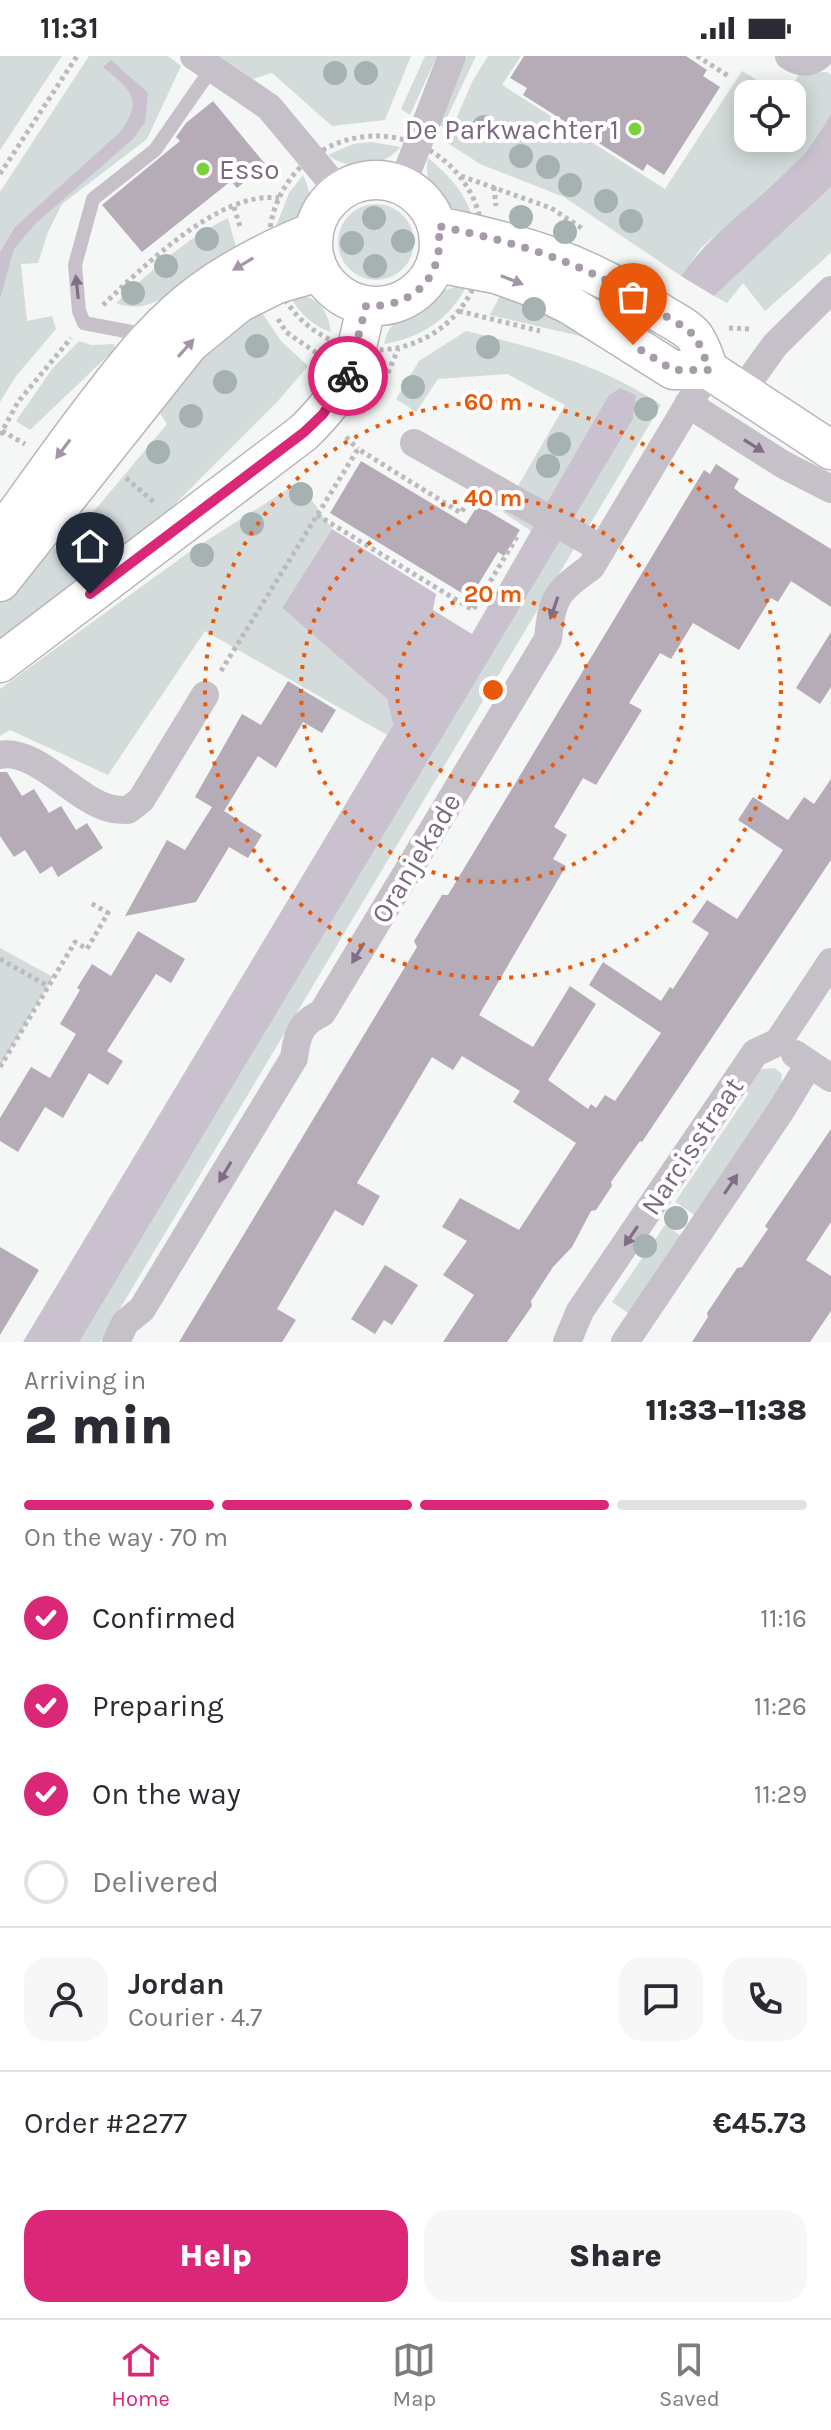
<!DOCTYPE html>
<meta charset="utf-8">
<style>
:root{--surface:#fff;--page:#f7f7f7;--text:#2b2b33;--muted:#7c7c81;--line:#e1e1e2;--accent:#db2777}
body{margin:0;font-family:Karla,sans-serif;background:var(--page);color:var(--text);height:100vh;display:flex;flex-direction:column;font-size:30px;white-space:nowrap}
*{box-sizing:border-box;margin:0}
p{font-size:26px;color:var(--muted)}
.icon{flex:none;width:44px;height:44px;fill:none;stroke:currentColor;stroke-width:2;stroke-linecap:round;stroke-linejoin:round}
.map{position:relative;height:1286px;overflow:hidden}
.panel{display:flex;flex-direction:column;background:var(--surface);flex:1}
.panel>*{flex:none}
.fabs{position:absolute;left:734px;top:24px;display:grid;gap:16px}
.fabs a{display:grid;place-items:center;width:72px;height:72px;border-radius:16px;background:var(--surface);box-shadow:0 4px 20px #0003;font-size:40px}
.pin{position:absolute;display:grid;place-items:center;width:68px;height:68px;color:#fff;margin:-82px -34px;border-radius:50% 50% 50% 0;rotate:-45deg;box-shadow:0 0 8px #0007}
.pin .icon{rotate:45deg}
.courier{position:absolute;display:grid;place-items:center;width:80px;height:80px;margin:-40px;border:6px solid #db2777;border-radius:50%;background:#fff;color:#222;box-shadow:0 2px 10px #0007}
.summary em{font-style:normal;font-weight:800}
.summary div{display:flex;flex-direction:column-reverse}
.summary{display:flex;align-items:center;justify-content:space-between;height:136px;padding:0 24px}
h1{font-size:52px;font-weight:800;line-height:60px}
.bar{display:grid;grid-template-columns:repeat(4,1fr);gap:12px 8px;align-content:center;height:96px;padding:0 24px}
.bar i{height:10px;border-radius:6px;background:var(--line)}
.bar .on{background:var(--accent)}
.bar p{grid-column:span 4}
.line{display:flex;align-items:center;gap:20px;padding:0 24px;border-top:2px solid var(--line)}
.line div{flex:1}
.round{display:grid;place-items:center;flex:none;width:84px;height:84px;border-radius:24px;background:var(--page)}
ol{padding:0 24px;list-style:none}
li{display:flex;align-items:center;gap:24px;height:88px}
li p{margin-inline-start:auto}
li .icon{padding:8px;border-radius:50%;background:var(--accent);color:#fff;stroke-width:4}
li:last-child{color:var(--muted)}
li i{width:44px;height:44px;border:4px solid var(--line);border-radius:50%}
.cta{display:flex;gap:16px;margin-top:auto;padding:16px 24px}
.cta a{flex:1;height:92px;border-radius:24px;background:var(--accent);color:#fff;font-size:32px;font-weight:800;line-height:92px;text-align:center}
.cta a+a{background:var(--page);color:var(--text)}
.status{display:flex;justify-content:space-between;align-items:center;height:56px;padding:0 40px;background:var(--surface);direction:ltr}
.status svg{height:22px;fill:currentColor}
.tab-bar{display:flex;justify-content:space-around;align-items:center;height:112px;border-top:2px solid var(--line);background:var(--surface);font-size:22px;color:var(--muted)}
.tab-bar a{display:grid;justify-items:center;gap:4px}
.tab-bar .on{color:var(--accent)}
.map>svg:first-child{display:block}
.green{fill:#d4dbdb}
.water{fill:#c9c1cd}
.building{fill:#b5acb7}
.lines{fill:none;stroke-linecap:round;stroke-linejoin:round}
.secondary-casing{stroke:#bab4bc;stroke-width:41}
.path{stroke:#bdb9be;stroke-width:5;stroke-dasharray:4 4;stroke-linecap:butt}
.lane{stroke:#c6c1c8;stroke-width:14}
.street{stroke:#c6c1c8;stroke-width:28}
.secondary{stroke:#fff;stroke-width:38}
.tree{fill:#a6b1b1}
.oneway{fill:#a496a8}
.oneway2{fill:#816d86}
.done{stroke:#a79baa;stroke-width:8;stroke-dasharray:0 14.4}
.route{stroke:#db2777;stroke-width:10}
.ring{fill:none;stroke:#e8590c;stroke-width:4;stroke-dasharray:4 8}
.poi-dot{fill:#7bd13a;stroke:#fff;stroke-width:3}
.labels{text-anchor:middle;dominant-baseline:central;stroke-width:8;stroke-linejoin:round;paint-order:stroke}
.poi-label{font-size:28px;fill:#7d6982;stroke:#fff;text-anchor:end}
.street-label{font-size:28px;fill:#7d6982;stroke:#fff}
.centre{fill:#e8590c;stroke:#fff;stroke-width:4}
.ring-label{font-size:24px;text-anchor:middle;font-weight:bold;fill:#e8590c;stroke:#fff;stroke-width:8;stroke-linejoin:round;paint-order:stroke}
</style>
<div class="status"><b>11:31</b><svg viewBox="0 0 49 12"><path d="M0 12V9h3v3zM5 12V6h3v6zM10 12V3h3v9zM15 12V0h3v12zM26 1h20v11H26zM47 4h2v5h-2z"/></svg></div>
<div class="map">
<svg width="831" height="1286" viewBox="0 0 831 1286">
<rect width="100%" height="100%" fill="#f4f7f5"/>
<path class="green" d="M0,0H62L0,94Z
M89,0H168L181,10L147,83L62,148L48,176L38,207L21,208L27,265L52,260L56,273L16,320L0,346V136Z
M219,0H411L385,64L332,70L272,17L253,23Z
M425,0H437L410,59L401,53Z
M467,0H476L443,70H436Z
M488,0H521L502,29L665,133L742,15L780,38H748V82H792V38H787L800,17L827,16L831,19V61L814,85L793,110L701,192L681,220L564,141L480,108L446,86L472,26Z
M371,86L401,91C380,112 353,117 328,99L353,88Z
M428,102C448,118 463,134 472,159C465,158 457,159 452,156C434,146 423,120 428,102Z
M303,119C319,153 304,160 275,173L289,137Z
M831,131V196L822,205L765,255L743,227L727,247L714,240Z
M338 186a38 38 0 1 1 76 0a38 38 0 1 1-76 0Z
M228,162L237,195C224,203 210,210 198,218C172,235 149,260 116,247C151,215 185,183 228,162Z
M467,229C450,263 421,282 384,288C386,281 387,276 392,270C398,264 439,235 448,233C454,231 461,230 467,229Z
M503,234L536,248L661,327L580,280L490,259Z
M289,238C315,237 328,252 331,276C312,270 298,256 289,238Z
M256,248L281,285L308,310L277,346L153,470L0,586V536L79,473L167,368L159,356L179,321Z
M466,275C538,293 598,307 661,349L586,475L570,467L633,363L636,339L608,340L531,475L503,456L565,349L507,318L438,323L416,356L396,343L419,305Z
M79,285L91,289L114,288L115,293L30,374L16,365L52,313Z
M299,426L332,473L282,552L387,643L393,669L387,679L205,575L108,719L10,674L0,680V633L192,494Z
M560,484L575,491L100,1286H78Z
M0,892L53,921L0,1011Z
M775,1012L782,1018L781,1032L695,1159L675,1146L749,1037L741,1033L756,1014Z
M665,1169L684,1182L631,1259L612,1246Z"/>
<path class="water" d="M111,4L148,37L145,66L133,83L35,168L14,193L0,243V196L15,171L120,76C145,42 130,34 103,11Z
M831,58V131L714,240L681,220C714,173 754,149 793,109C809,94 820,77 831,58Z
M620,332L636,339L633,363L79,1286H23L393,669L387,643L282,552L332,473L436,538L433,554L472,578L608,340Z"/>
<path class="building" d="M524,0H686L707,14L703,20L720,31L664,119L647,108L643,115L523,39L527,32L510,22Z
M213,45L266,109L237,132L231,125L142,196L102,149L180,85L176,81L186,67Z
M361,405L466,468L478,449L520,474L504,500L498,496L470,542L330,457Z
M716,408L739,423L734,432L740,437L831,493V551L791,525L778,546L771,542L739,594L693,567L671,603L660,597L629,647L642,654L596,729L583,722L554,771L567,779L553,803L566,810L479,959L533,991L570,930L596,948L548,1024L588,1053L591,1048L596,1052L605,1039L615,1045L661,977L589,929L603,906L661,945L670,931L673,933L709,877L692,866L707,844L737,863L783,794L738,764L753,741L788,764L804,741L814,748L831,723V804L642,1086L640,1085L611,1126L612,1130L596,1154L591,1155L572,1191L553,1211L531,1245L532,1250L507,1286H443L474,1239L443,1219L467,1185L442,1171L460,1142L519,1174L576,1087L513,1046L520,1035L462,1000L453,1014L432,1001L357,1127L380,1140L363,1170L335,1154L277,1253L296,1264L282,1286H179L417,891L414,885L442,839H448L704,414L710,418Z
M831,576V631L820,648L796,632Z
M288,625L336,654L322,677L303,666L276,712L258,700L224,755L262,779L248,802L229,791L196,846L125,860L167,784L185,794L212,751L195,741L242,658L261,669Z
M0,716H7L22,740L34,733L49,757L61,750L76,774L87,767L103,792L58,821L52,810L40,818L25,794L14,801L0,780Z
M138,875L185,903L171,927L156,918L107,995L123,1005L108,1029L89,1017L63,1062L45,1051L18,1096L0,1085V1062L31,1011L50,1022L76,978L60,968L80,934L77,932L92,908L111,920Z
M831,1073V1166L806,1204L831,1220V1255L810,1286H692L708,1261L707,1257L737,1212L742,1211L768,1173L765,1170Z
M0,1191L39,1214L0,1279Z
M385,1209L418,1229L392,1269L384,1264L375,1278L351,1263Z"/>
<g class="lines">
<defs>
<path id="secondary" d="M313 187a63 63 0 1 1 126 0a63 63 0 1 1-126 0Z
M438,170C521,187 587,207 659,256C669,263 686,270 694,280C701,289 705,303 709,314
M437,207L496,218L537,233L570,249L673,314H709L831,394
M0,480C35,432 68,384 105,337C133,300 163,264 201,236C236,210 273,192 313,176
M0,526L189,288L239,247L277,228L319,216
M0,607L303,377C348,334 354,309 366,250"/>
</defs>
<use href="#secondary" class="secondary-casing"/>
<path class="path" d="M697,0L730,21
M269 187a107 107 0 1 1 214 0a107 107 0 1 1-214 0Z
M0,118L77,0
M461,120L551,152L583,173
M494,131L496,150
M234,151L241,174
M103,249C143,211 220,134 279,142
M459,255L540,275
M278,263L286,276L318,298
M729,272L751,273
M388,317L398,293
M2,375L25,388
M0,379L18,346L71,282
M346,381L358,393
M126,422L155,447
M317,459L473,554L518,479
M221,615L358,393L461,457L465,450
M0,903L48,930
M0,1011L75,886L87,893L108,857L89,846"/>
<path class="lane" d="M147,279L84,267L79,255L75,209L93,143L155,94L212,12"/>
<path class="street" d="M194,0L269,51L339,135
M789,0C799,7 809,8 819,0
M402,129L452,0
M742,335L775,289L831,234
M688,348L784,409L831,433
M414,387L602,493
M0,699C36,692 76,744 109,752C115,754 122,754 128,754L141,744L205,639
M795,998L831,1022
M116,1286L125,1267L142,1253L294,1002C297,979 300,967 322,957L548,583C552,540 557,536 591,511L709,314
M567,1286L580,1255L755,997L778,986L831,906
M625,1286L782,1053L809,1008"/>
<use href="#secondary" class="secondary"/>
</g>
<g class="tree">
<circle cx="335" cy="17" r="12"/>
<circle cx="366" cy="17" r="12"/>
<circle cx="484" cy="71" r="12"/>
<circle cx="521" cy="100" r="12"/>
<circle cx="548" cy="111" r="12"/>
<circle cx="570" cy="129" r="12"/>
<circle cx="606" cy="145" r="12"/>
<circle cx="521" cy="161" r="12"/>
<circle cx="374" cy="162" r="12"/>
<circle cx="631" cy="165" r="12"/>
<circle cx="565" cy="176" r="12"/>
<circle cx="207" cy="183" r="12"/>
<circle cx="403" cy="185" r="12"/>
<circle cx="352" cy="187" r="12"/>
<circle cx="166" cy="210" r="12"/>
<circle cx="375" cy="210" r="12"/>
<circle cx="133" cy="237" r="12"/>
<circle cx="534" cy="253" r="12"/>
<circle cx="257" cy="290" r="12"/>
<circle cx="488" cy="291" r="12"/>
<circle cx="225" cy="326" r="12"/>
<circle cx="413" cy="331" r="12"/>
<circle cx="646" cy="353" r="12"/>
<circle cx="191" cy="360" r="12"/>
<circle cx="559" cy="388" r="12"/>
<circle cx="158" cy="396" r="12"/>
<circle cx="548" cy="410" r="12"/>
<circle cx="301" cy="438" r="12"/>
<circle cx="252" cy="468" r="12"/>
<circle cx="202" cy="499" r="12"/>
<circle cx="676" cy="1162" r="12"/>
<circle cx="645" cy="1190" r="12"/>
</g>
<defs><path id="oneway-solid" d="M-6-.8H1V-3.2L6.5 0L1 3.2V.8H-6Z" transform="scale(2)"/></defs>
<g class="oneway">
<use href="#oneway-solid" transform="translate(243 208) rotate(149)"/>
<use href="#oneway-solid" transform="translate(512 224) rotate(21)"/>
<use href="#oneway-solid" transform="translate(186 292) rotate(-48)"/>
<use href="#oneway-solid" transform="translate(63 393) rotate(127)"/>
</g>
<g class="oneway2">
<use href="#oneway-solid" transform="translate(77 231) rotate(-96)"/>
<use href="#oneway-solid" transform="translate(754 390) rotate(32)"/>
<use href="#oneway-solid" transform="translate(554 552) rotate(109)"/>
<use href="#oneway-solid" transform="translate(358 897) rotate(121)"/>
<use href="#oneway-solid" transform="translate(225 1116) rotate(121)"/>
<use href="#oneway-solid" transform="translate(731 1128) rotate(-56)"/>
<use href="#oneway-solid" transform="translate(631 1180) rotate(124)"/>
</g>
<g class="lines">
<path class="done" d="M348,320L366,250C415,252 446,219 438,170C519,187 589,207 659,256C669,263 686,270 694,280C701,289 705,303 709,314H673L633,289"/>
<path class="route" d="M90,538L303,377L323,358L348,320"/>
</g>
<g class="ring">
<circle cx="493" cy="634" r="96"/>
<circle cx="493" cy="634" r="192"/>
<circle cx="493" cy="634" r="288"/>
</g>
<g class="poi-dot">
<circle cx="635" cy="73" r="8"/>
<circle cx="203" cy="113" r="8"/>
</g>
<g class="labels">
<g class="poi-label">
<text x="619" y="73">De Parkwachter 1</text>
<text x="219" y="113" text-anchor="start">Esso</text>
</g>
<g class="street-label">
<text transform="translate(416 802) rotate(-59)">Oranjekade</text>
<text transform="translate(692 1090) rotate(-56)">Narcisstraat</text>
</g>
</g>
<circle cx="493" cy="634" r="12" class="centre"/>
<g class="ring-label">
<text x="493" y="354">60 m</text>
<text x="493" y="450">40 m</text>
<text x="493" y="546">20 m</text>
</g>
</svg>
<div class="fabs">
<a><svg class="icon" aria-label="locate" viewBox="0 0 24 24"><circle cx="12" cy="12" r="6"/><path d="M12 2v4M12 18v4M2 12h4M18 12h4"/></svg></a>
</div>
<div class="pin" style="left:633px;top:289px;background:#ea580c"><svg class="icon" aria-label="bag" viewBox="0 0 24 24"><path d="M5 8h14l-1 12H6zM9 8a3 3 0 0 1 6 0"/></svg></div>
<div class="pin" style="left:90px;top:538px;background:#1f2937"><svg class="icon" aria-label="home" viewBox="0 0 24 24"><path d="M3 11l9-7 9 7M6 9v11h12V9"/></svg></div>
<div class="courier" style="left:348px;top:320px"><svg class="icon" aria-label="bike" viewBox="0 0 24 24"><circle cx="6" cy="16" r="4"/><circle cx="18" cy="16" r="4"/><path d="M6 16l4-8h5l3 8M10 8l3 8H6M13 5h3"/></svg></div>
</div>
<section class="panel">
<div class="summary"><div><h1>2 min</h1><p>Arriving in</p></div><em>11:33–11:38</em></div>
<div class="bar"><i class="on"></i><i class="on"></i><i class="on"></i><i></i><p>On the way · 70 m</p></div>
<ol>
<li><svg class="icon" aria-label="check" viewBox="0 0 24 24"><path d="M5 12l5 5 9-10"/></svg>Confirmed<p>11:16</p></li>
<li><svg class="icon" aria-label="check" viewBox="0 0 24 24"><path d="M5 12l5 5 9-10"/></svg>Preparing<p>11:26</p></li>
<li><svg class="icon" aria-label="check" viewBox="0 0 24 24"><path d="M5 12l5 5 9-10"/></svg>On the way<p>11:29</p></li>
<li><i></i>Delivered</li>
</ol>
<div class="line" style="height:144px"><a class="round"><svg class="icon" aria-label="person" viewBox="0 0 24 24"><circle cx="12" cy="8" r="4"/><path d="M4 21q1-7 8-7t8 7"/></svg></a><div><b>Jordan</b><p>Courier · 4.7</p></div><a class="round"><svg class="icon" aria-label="chat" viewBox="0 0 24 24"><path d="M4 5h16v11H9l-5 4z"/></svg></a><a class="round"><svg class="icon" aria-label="phone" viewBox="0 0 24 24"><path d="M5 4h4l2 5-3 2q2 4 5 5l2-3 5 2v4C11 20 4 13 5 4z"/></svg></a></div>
<div class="line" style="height:104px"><div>Order #2277</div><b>€45.73</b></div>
<div class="cta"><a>Help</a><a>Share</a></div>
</section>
<nav class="tab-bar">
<a class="on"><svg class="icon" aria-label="home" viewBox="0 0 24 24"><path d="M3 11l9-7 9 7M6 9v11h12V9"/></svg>Home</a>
<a><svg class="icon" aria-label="map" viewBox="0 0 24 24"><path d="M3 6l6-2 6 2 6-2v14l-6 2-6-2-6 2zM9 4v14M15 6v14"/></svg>Map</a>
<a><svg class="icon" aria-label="saved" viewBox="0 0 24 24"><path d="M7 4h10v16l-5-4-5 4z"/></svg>Saved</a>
</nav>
